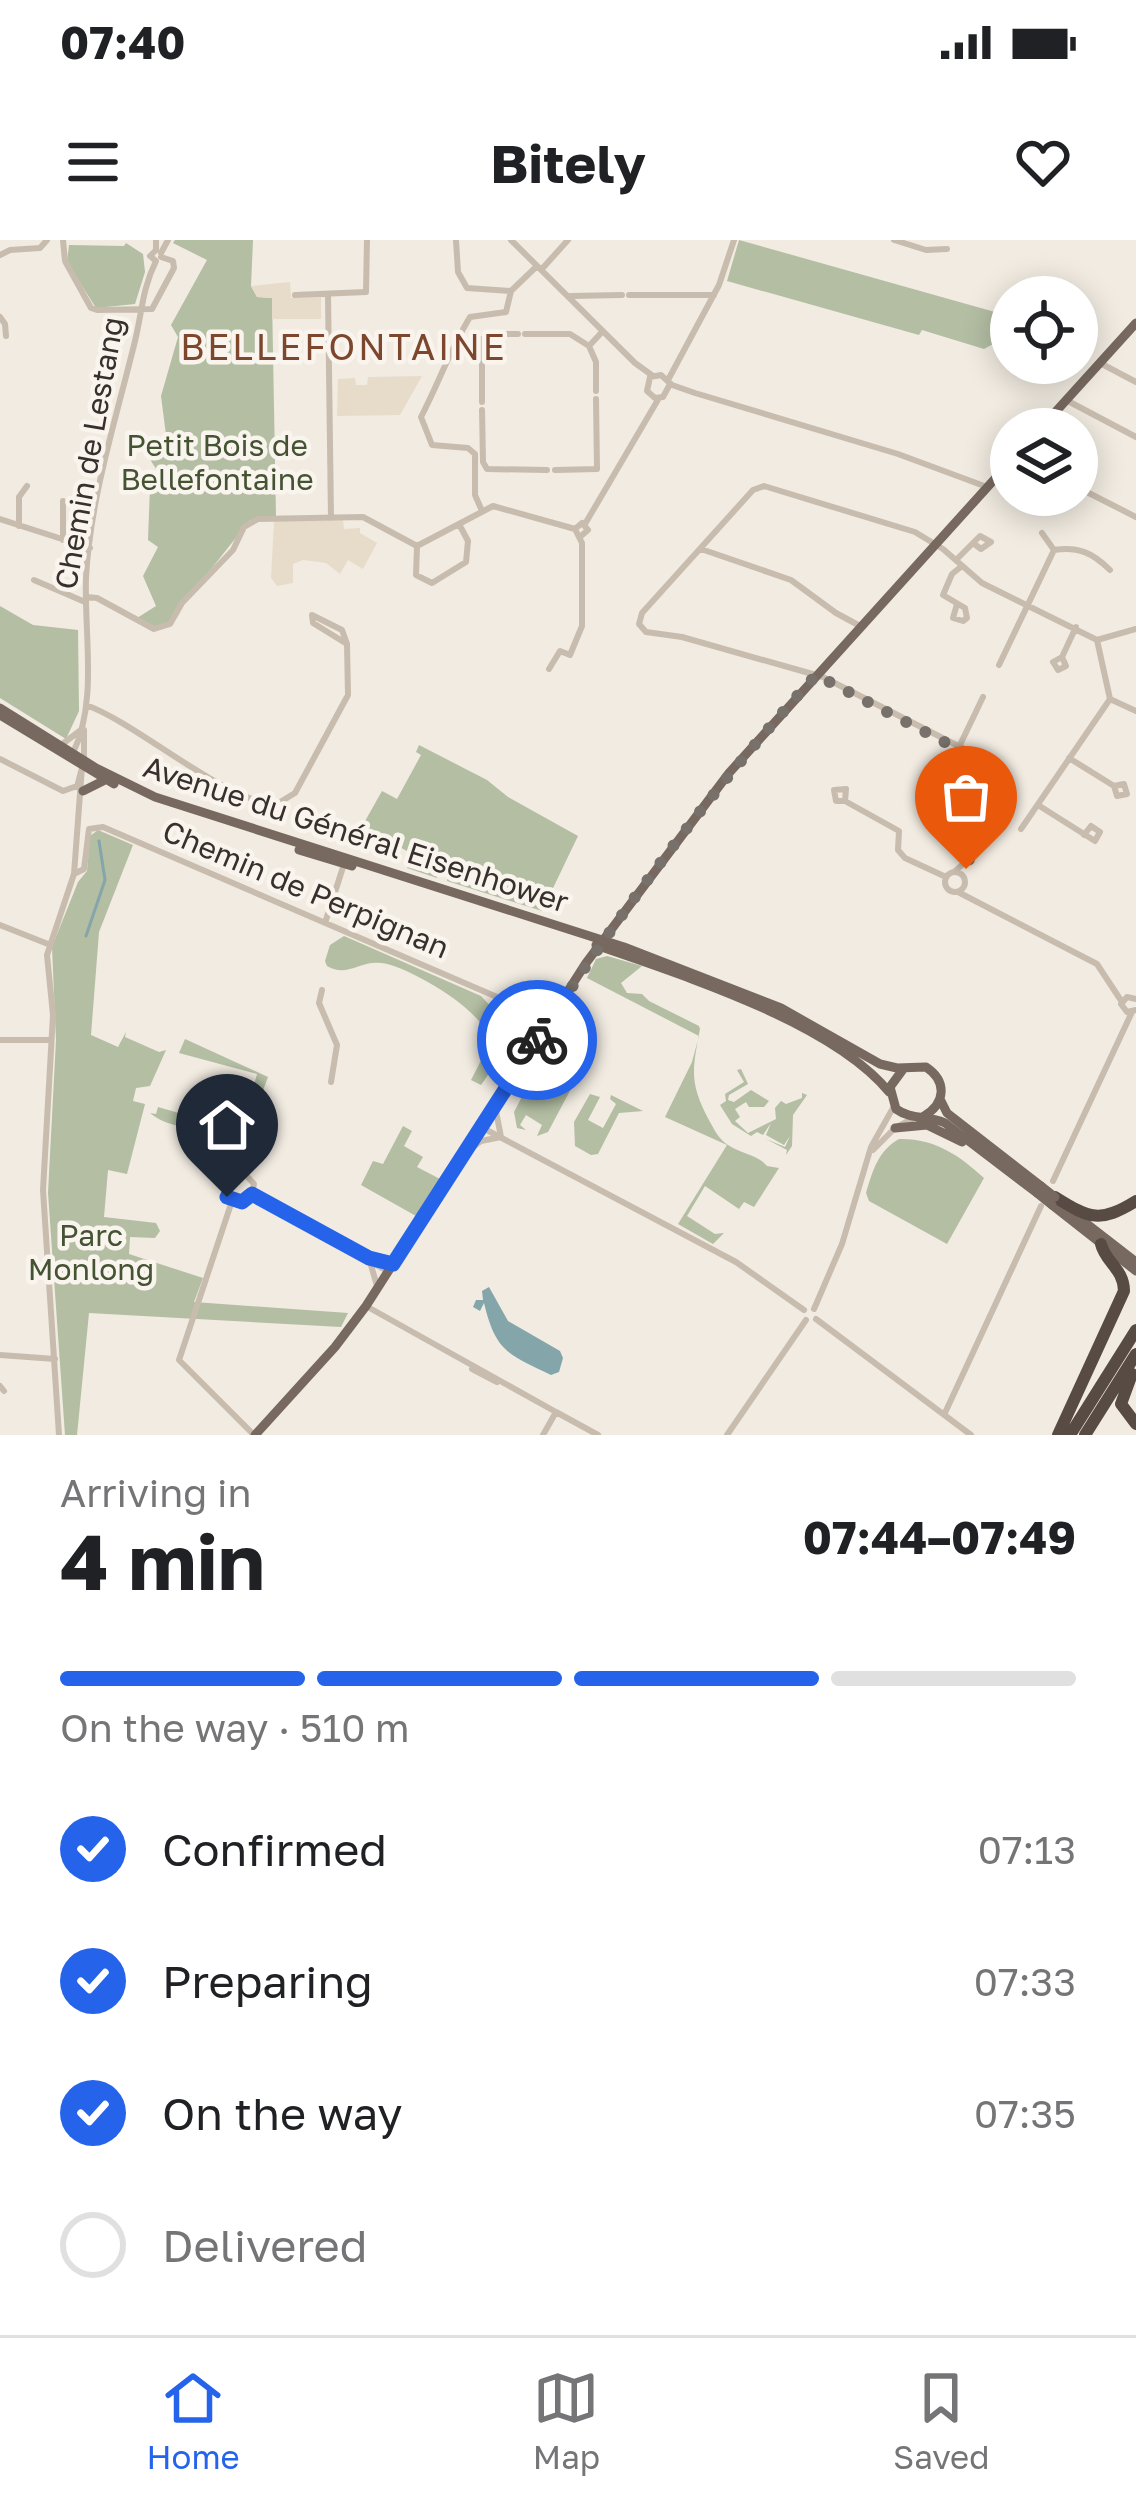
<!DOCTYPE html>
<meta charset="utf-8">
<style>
:root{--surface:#fff;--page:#f2f2f2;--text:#202124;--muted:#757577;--line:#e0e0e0;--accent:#2563eb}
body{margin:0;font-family:"Golos Text",sans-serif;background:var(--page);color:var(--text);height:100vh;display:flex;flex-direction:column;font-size:45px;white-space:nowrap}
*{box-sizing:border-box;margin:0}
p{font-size:39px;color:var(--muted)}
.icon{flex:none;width:66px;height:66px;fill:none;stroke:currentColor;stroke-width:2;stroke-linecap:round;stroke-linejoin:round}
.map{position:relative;height:1195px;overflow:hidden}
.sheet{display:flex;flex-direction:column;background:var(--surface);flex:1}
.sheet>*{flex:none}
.tools{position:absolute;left:990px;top:36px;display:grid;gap:24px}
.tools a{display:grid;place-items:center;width:108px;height:108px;border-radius:50%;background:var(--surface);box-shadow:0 6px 30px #0003;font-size:60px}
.pin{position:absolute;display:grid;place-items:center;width:102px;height:102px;color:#fff;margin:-123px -51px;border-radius:50% 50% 50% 0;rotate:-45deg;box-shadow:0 0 12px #0007}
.pin .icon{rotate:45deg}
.courier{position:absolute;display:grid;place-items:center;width:120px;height:120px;margin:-60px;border:9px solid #2563eb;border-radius:50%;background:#fff;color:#222;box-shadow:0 3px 15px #0007}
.headline em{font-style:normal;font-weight:700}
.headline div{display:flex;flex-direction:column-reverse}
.headline{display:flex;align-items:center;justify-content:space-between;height:204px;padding:0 60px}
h1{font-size:78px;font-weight:700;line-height:90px}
.bar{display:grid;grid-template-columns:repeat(4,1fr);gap:18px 12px;align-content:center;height:144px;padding:0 60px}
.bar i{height:15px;border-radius:9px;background:var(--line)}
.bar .active{background:var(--accent)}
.bar p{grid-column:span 4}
ol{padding:0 60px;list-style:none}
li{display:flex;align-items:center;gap:36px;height:132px}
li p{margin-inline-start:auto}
li .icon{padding:12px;border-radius:50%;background:var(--accent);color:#fff;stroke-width:4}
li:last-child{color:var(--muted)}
li i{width:66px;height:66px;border:6px solid var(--line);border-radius:50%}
.status{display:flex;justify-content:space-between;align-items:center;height:84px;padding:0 60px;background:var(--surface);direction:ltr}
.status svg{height:33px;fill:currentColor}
header{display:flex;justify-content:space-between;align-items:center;height:156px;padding:0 60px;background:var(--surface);font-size:54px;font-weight:700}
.dock{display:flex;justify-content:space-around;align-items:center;height:168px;border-top:3px solid var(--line);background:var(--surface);font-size:33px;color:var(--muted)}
.dock a{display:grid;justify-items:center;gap:6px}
.dock .active{color:var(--accent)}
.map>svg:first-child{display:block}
.green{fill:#b3bea3}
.plaza{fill:#e7dcca}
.water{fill:#84a6aa}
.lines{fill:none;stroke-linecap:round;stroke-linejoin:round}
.stream{stroke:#84a6aa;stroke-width:3}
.minor{stroke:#c8bcae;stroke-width:6}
.major{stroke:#77695f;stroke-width:9}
.highway{stroke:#574b44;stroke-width:12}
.major-bridge{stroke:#77695f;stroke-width:9}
.done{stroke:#78716b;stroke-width:12;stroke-dasharray:0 21.6}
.route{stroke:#2563eb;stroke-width:15}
.labels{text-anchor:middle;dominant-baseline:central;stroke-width:9;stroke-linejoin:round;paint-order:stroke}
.park-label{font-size:30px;fill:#445332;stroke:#f9f4ed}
.street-label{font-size:30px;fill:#37302c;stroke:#f9f4ed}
.quarter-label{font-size:36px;letter-spacing:3px;fill:#7d472e;stroke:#f9f4ed}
</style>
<div class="status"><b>07:40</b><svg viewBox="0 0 49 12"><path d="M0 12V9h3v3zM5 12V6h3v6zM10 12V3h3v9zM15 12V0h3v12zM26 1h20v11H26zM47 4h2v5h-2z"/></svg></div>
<header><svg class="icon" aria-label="menu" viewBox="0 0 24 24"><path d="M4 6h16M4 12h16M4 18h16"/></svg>Bitely<svg class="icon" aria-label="heart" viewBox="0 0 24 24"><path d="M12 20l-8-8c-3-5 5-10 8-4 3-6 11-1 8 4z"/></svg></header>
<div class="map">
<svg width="1136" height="1195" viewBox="0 0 1136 1195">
<rect width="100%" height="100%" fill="#f1ebe1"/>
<path class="green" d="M175,0H253L251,46L257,57L272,58L276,277L250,280L169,382L154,387L137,378L156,366L143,336L158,307L148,300L150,247L162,238L151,221L166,195L161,156L178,97L171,85L207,20L173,3Z
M739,0L1002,74L993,104L984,109L922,90L919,95L727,41Z
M126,3L143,14L145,32L135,64L96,68L67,22L69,5L124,6Z
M0,366L33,385L78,390L79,471L66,499L0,458Z
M419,505L487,540L508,557L578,596L542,671L447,641L448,634L438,631L437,638L407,628L414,615L380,596L376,603L363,599L366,593L360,590L382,551L397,559L421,515L416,512Z
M98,590L133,605L99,692L91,795L118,807L126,792L125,797L159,812L166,810L150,846L136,848L133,861L145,864L127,934L108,930L104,977L156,983L160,991L155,998L130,997L129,1014L203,1038L194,1062L348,1073L341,1087L89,1073L77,1195H65L48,953L56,800L52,707L78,642L87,631L90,596Z
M344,696L481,756L499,775H490C505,810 503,814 481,845L471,840C478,826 488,811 486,795C483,770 406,725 381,723C359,720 348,738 327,726L325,721L330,705Z
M607,716L642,726L621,743L627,753L642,754L649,761L699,786L700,789C692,831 689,843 710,882C715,891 719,899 728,905C743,915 757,914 767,926L779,928L754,967L744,962L739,969L705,946L687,976L715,994L724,993L713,1004L678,984L727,905L665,877L692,822L699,796L587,738L596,719Z
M567,789L586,799L589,815L548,892L537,896L542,885L526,875L520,885L526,890L517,888L514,872L536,830L543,832L537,828H541L545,823L542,818L549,822L555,815L551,802Z
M185,799L268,837L236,923L212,937L205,933L203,924L207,918L212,921L226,901C201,884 173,892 150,873L156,874L158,867L213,883L220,847L236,851L227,886L234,891L244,850L253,848L257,834L179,813Z
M741,829L748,844L729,855L728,860L734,862L751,850L769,861L764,867H749L746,862L735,869L740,877L735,881L748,893L776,879L775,868L781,861L786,864L802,858V853L807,855L793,875L792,906L786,915L787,910L766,899L785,907L790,896L784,905L766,895L771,883L763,895L757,892L751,896L732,884L720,865L726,861L725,854L744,842L737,830Z
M590,854L600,857L588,880L603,888L616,864L610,859L611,855L643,871L619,873L598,914L591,915L575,906L574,882Z
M403,886L412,891L404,906L423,917L417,927L440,939L416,976L361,945L373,921L383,924Z
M899,899C934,898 959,915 984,938L947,1004L869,961L866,953C873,930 878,911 899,899Z"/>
<path class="plaza" d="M290,42L291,58L321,57V79H272V58L257,57L251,46Z
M422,136L400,175L337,176L338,139L355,138L356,145H367L368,137Z
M343,280L344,289L360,288V293L377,303L363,329L348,320L340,334L326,323L303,320L293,324V343L277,346L271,338L274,281Z"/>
<path class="water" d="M489,1047L508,1081L560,1111L563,1118L559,1132L551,1135C509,1114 496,1113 484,1063L480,1071L473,1067L476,1060H483L482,1051Z"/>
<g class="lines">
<path class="stream" d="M86,696L105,640L99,601"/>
<path class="minor" d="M63,0L65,21L91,68L97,70L152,69L174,28L173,21L161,17
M456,0L458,32L467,48L511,51
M511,0L635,123L653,136
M894,0L926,10L947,9
M161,13L168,0
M0,15L10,10L40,8L47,0
M541,30L568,0
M295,55L366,52L367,0
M328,55L331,278
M629,55H714
M571,56L622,55
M0,77L5,84L6,96
M525,94H570L589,106L602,92
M589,106L596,122V151
M1100,123L1136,142
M668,140L719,45L734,0
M670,144L663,157L655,158L647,151L650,137L661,135L672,145L695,153L898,214L987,247
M1066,160L1136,197
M482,162V99L490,94H518
M482,170L483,222L487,229L547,230
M555,230L597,229L596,159
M1077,247L1136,277
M63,261V300
M482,271L475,255V214L468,208L432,205L421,177C439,142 450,110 470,77L506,72L511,51L537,26
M0,279L90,308
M585,284L659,158
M19,286V257L27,246
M1042,293L1054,310
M417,307L416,335L432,343L466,322L468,301L459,284
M701,309L791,340L836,373L860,386
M956,320L980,296L991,302L981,309L973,303
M34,340L85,362
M86,357L97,358L154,389L170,384L182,363L233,310L244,287L258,279L363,277L417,306L493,266L575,289
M957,364L953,378L963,381L967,378L965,368L943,355L952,334L962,326
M1097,400L1110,459L1136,471
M1062,417L1066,426L1058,430L1053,422L1062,417L1076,387
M999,425L1054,310C1078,306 1093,313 1110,330
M549,429L560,411L570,415L582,386V303L575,289L582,283L588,290L581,296
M86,465C139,484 227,564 277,564L295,553L348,455L347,404L313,383L312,375L342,390L347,404
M61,505L81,490
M959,507L983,457
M73,513C98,461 84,395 86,338C90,259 116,179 135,101C142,73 142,49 156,21L150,16L156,10V0
M1069,518L1114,546L1117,556L1127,554L1124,544L1114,546
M0,519L63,551L77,546
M77,547L84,520V490
M845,561L846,549L834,550L836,561H845L899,591L898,610L905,618L946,637
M1038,565L1095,601L1100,592L1091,586L1084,595
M1021,589L1110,459
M945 642a10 10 0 1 1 20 0a10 10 0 1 1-20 0Z
M954,632C990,603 1015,548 974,514L823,437L682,397L646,392L639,384L642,373L753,250L764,246L915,292L943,309L982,343L1097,400L1136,389
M74,634L84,629L89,589L103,587L497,757L541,795
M958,652L1097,724L1122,762
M325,683L344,624
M0,685L48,704
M322,750L319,763L337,805L331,842
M1136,759L1127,757L1121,764L1127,772L1136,770
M0,800H50
M481,887L736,1022L804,1070
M873,910L895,888L914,878
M467,912L481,901L501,897L495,866
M1053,941L1132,772
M252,954L389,1032
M232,961L242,962L251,957L254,944L245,934L235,933L225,941L224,951L232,961L179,1120L254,1195
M370,1022L378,1049
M366,1066L556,1172
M814,1069L842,1004L871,907L893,868
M816,1079L971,1195
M0,1115L55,1119
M472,1129L497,1142
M0,1146L4,1151
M944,1175L1041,966
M59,1195L43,950L53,775L47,715L74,634L82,527
M543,1195L556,1172L598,1195
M727,1195L806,1080"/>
<path class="major" d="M1040,189L1136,83
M0,468L96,528L155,557L624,707L781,768L880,824L897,828L926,827C947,841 946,863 924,876
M0,475L114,544
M83,551L105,540
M299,610L352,626
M596,705C681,735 832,782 889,852
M904,828L890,847L896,869C911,880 928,875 945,883L1037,953
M940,859L947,873L1041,946
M895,888L927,885L962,902
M1052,965L1136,1031
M1069,970L1136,1022
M255,1195L335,1107L366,1066L586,723L729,533L1011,221"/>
<path class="highway" d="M1055,957C1090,979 1100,983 1136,961
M1132,1134L1121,1164L1136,1184
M1058,1195L1124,1051C1124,1029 1105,1022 1101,1004
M1070,1195L1136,1090
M1085,1195L1136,1114"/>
<path class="major-bridge" d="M1041,946L1055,957
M1037,953L1052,965"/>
</g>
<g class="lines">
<path class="done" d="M537,800C620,671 713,548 816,435L985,523C1016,573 976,586 966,629"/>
<path class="route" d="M227,957L242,962L252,954L369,1018L393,1024L537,800"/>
</g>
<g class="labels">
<g class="park-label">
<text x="217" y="205">Petit Bois de<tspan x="217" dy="34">Bellefontaine</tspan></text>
<text x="91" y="995">Parc<tspan x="91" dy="34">Monlong</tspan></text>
</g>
<g class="street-label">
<text transform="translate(89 213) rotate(-80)">Chemin de Lestang</text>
<text transform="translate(356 594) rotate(18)">Avenue du Général Eisenhower</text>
<text transform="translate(306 649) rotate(23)">Chemin de Perpignan</text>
</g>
<g class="quarter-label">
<text x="344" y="106">BELLEFONTAINE</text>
</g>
</g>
</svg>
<div class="tools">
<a><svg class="icon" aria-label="locate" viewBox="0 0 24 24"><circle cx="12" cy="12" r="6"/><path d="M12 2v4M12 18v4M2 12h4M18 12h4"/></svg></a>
<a><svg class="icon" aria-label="layers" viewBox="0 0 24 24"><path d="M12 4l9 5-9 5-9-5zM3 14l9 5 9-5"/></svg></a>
</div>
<div class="pin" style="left:966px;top:629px;background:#ea580c"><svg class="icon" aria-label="bag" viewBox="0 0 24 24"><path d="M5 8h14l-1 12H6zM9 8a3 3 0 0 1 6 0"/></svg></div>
<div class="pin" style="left:227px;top:957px;background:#1f2937"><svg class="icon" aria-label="home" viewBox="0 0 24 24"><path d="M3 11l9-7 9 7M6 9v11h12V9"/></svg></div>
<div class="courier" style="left:537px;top:800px"><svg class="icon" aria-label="bike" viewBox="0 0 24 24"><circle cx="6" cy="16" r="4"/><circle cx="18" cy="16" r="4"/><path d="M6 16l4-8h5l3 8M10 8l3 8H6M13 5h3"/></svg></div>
</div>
<section class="sheet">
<div class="headline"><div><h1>4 min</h1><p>Arriving in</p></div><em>07:44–07:49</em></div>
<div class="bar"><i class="active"></i><i class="active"></i><i class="active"></i><i></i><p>On the way · 510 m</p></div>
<ol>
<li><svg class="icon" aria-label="check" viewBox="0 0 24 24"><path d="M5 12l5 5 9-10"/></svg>Confirmed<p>07:13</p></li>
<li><svg class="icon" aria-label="check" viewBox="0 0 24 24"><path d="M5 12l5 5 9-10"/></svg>Preparing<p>07:33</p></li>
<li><svg class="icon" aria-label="check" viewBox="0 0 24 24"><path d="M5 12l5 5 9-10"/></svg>On the way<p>07:35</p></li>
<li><i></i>Delivered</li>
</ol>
</section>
<nav class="dock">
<a class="active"><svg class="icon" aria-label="home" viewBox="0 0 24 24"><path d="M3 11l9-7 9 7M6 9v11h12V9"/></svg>Home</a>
<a><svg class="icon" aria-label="map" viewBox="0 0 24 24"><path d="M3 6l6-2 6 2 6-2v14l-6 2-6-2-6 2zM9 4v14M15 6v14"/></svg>Map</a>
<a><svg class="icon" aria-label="saved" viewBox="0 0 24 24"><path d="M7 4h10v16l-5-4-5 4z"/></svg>Saved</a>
</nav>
